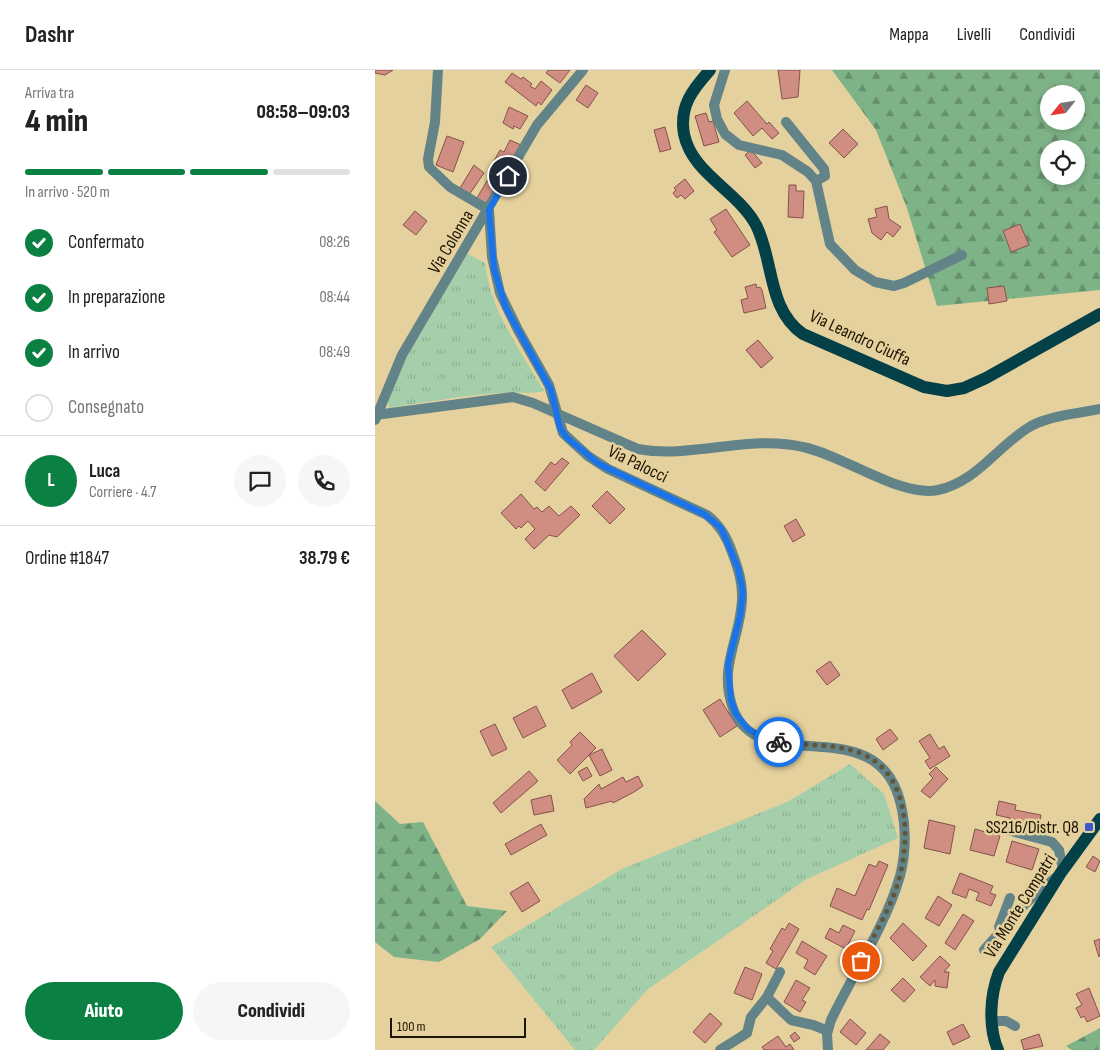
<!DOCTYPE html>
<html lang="it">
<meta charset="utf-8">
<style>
:root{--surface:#fff;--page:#f6f6f6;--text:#222;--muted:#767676;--line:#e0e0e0;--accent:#0b8043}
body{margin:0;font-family:"Sofia Sans Condensed",sans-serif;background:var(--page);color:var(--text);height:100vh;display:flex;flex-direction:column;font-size:19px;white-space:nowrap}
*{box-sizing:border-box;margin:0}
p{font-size:16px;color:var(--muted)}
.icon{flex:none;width:28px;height:28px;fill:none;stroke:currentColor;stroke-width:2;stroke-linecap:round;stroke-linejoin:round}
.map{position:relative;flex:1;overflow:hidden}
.panel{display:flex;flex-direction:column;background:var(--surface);width:375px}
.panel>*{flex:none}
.needle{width:32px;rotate:240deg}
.controls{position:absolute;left:665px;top:15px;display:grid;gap:10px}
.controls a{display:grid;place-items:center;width:45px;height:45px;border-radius:50%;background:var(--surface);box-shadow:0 2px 8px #0003;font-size:25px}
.scale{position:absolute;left:15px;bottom:12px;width:136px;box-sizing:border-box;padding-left:5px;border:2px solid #1c1402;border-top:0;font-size:14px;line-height:18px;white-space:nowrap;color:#1c1402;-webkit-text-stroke:4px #e5d19d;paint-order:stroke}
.pin{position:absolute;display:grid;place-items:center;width:42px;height:42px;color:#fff;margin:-21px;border:2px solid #fff;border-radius:50%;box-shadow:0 1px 5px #0007}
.courier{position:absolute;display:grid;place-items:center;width:50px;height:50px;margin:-25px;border:4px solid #1a73e8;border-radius:50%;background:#fff;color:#222;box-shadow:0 1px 6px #0007}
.summary em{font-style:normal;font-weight:800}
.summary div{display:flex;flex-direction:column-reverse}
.summary{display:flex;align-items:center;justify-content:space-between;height:85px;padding:0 25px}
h1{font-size:32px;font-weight:800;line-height:38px}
.bar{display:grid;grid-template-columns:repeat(4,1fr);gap:8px 5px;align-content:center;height:60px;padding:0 25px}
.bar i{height:6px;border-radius:4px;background:var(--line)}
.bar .current{background:var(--accent)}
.bar p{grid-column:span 4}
.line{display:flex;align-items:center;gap:12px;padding:0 25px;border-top:1px solid var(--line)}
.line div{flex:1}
.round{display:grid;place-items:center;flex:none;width:52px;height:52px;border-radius:26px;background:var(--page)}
ol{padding:0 25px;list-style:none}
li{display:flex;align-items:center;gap:15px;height:55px}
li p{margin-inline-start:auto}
li .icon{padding:5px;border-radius:50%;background:var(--accent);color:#fff;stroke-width:4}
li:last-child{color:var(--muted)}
li i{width:28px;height:28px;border:2px solid var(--line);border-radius:50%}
.button{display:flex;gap:10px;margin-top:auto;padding:10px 25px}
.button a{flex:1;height:58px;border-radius:30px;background:var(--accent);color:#fff;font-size:20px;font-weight:800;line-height:58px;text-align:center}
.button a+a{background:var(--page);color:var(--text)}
header{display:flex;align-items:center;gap:30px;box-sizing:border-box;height:70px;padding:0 25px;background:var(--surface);border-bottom:1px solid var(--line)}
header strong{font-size:24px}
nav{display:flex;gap:28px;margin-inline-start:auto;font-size:18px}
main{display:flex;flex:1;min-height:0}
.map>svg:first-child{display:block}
.grass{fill:url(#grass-tufts)}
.forest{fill:url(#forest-firs);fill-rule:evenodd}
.building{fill:#d08d82;stroke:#86524a}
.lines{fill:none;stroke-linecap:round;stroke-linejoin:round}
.minor{stroke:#628388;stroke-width:10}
.major{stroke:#044048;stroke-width:12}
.done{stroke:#625638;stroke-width:5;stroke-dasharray:0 9}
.route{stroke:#1a73e8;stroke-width:6}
.poi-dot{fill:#3d57c9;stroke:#e5d19d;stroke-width:2}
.labels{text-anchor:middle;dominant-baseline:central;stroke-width:5;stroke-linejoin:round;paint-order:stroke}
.street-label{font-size:18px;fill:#1c1402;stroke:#e5d19d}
.poi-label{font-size:18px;fill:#1c1402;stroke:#e5d19d;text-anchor:end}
</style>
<header>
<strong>Dashr</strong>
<nav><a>Mappa</a><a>Livelli</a><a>Condividi</a></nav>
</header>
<main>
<section class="panel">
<div class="summary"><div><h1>4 min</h1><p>Arriva tra</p></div><em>08:58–09:03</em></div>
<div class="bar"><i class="current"></i><i class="current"></i><i class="current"></i><i></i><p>In arrivo · 520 m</p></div>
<ol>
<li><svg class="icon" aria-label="check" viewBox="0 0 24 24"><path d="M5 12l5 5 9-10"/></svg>Confermato<p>08:26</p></li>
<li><svg class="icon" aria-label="check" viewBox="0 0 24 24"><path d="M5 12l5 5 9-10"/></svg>In preparazione<p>08:44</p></li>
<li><svg class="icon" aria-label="check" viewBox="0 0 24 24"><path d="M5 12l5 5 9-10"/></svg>In arrivo<p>08:49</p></li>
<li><i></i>Consegnato</li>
</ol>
<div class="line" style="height:90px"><b class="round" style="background:var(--accent);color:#fff">L</b><div><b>Luca</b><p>Corriere · 4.7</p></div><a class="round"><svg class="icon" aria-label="chat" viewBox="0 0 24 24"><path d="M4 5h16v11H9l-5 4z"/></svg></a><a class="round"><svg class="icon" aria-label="phone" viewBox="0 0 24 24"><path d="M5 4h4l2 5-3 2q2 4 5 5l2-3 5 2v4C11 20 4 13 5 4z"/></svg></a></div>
<div class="line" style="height:65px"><div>Ordine #1847</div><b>38.79 €</b></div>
<div class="button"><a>Aiuto</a><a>Condividi</a></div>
</section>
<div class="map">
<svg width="725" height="980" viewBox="0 0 725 980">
<defs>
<pattern id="grass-tufts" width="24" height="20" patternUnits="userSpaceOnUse" patternTransform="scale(1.25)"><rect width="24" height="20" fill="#a5cfab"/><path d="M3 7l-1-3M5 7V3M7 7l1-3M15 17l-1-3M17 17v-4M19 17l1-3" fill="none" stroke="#8db192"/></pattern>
<pattern id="forest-firs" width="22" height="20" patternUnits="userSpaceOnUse" patternTransform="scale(1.25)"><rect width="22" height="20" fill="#7eb388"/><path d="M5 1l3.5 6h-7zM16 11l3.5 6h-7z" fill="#66906d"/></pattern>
</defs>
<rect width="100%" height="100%" fill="#e5d19d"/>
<path class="grass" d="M91,183L110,193C115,240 145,280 169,321C150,325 140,321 123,323C86,326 51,332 14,338L13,332L17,313Z
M475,694L509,724L523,768L432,809L273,919L219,980H200L116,877L247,799L414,731Z"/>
<path class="forest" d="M457,0H725V220L562,236L532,138L501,60ZM674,24H701V51H674ZM674,79H701V106H674Z
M0,731L25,754L48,752L92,836L132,841L105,869L64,892L19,887L0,872Z
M725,958V980H697L691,976Z"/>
<path class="building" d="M0,0H18L10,5L0,3Z
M173,0H195L185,13L171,3Z
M403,0H425L423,27L407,29Z
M137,3L146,9L148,7L157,14L155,16L160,19L166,11L177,20L166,35L163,32L161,36L130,12Z
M211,15L223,23L213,38L201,30Z
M372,31L392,54L394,52L404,63L397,69L387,58L378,66L359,43Z
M134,37L153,46L145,59L139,56L138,59L128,53Z
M331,43L334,52L338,51L344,72L329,76L320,46Z
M290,57L296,79L285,82L279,60Z
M468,59L483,74L469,88L454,73Z
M72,66L89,72L78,102L61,95Z
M135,70L146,75L134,99L119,91L125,80L129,82Z
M376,80L387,93L380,98L370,85Z
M99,95L109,103L94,125L85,118Z
M116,104L125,112L111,134L102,128Z
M310,109L319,121L310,129L306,125L302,128L298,123L301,120L299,118Z
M414,115H421V121H429L428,148L413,147Z
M512,136L514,149L526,157L518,167L512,162L506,170L497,163L493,149L502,147L500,139Z
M351,139L375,175L357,187L339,162L342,160L335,149Z
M40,141L52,151L41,165L28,155Z
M645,154L654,175L636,182L628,161Z
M381,214L382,218L385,217L387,220L391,238L369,243L366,230L373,228L370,217Z
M629,216L632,231L614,234L612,218Z
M383,270L398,288L386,298L371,280Z
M187,388L194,393L170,421L160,412L176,392L180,395Z
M232,421L250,439L235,454L217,436Z
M146,424L159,439L162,437L167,442L174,436L184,446L196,436L205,445L182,467L174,465L159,479L150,469L160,459L153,451L146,458L144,456L141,459L126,443Z
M421,449L430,465L418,472L409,456Z
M267,560L291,584L263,611L239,586Z
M455,591L465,605L452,615L441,601Z
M217,603L227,622L197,639L187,620Z
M345,629L362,656L345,667L328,640Z
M161,636L171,656L148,668L138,648Z
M120,654L132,679L117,686L105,661Z
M515,659L523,669L508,680L501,669Z
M205,662L221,678L195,704L182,690L197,675L195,672Z
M555,664L564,679L569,676L575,686L555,699L550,691L555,688L544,671Z
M227,679L237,700L225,706L214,685Z
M212,697L217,706L208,711L203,702Z
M561,697L573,709L555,728L546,721L558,708L554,704Z
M154,701L163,711L126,743L118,733Z
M263,706L268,716L259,722L238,733L237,731L211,738L209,729L224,714L226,719L248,707L251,712Z
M176,725L179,741L159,745L156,730Z
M624,731L641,735L640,740L666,745L664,755H661L660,758L643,754L634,751L635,748L621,745Z
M554,750L580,756L575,784L549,778Z
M166,754L172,765L136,785L130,774Z
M600,759L625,766L619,786L595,780Z
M637,771L664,779L657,800L631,792Z
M718,786L725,791L720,802L711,797Z
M504,791L513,795L494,840L492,839L487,850L455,836L462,818L480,826L494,794L501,797Z
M585,803L618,816L615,823L621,825L616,836L601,830L604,823L594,819L591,828L577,823Z
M153,812L165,831L147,842L135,823Z
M563,826L577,835L564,856L550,848Z
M588,844L599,851L580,880L570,873Z
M414,853L424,859L401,899L391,893L398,881L395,879L407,858L410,860Z
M528,853L552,876L538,891L515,868Z
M468,855L480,861L471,879L450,868L455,858L464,863Z
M725,869V886L724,887L719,871Z
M427,871L452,886L440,905L429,898L433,890L421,883Z
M565,886L575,895L569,902H574L572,918L560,916V910L555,916L545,907Z
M370,897L387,904L377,930L359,923Z
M528,908L540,920L529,932L516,920Z
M421,910L435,918L427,930L431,932L425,942L409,932Z
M714,918L725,946L712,952L709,946L706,948L701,938L707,935L701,924Z
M335,943L347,954L330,973L318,962Z
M475,949L491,963L481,975L465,962Z
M588,954L595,967L578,975L572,962Z
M420,962L425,968L419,972L415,966Z
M505,964L515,972L508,980H491Z
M664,964L668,976L649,980L646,970Z
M403,966L411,977L415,974L419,980H389L387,977Z"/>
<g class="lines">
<path class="minor" d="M63,0L60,52L53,89L54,97L75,117L114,140L117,187L125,223L143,260L174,315L188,363L213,386L233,399L332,445C345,455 352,467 357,482C363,498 368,513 367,530C365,571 342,598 359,641C387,709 504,637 526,735C531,758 531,783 525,806C511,855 478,904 456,950L452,964L453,980
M350,0L339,35L342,49L350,64L364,75L407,85L433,102L441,111L455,174L480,200L500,212L519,216L529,213L587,185
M411,52L449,99L450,106L441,111
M0,345L138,327L158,333L263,379C317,389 374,364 428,377C468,385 526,428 563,420C602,412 623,375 656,356C677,345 702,344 725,339
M0,350L27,285L162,55L208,0
M625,758L677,772L684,780L688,800
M624,857L635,828
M609,880L650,834L680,808
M392,927L405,902
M617,951H631L640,956
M345,980L372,963L376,947L392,927L416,950L438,955L453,961"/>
<path class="major" d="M335,0C318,19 304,36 309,64C317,104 362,120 381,155C399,190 392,239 428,264L549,317L572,321L589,318L611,308L725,244
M623,980C613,957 615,925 624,902L685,804L725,749"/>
</g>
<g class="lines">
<path class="done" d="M404,672C432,676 461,673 487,684C537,705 536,775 521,819C512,844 498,867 486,891"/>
<path class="route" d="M133,106L114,140L119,199L131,238L176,320L185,358L192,368L224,394L329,444L346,458L363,498L368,522L365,546L353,594L356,630L361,644L373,659L389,668L404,672"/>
</g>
<rect class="poi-dot" x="709" y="752" width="10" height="10" rx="2.5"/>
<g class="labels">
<g class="street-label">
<text transform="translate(76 172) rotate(-59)">Via Colonna</text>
<text transform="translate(485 268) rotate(25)">Via Leandro Ciuffa</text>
<text transform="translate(263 394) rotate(26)">Via Palocci</text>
<text transform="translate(645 836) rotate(-58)">Via Monte Compatri</text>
</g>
<g class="poi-label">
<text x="704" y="757">SS216/Distr. Q8</text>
</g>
</g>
</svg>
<div class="controls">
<a><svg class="needle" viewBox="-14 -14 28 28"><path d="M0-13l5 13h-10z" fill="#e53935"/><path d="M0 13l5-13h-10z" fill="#767676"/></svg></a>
<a><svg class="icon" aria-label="locate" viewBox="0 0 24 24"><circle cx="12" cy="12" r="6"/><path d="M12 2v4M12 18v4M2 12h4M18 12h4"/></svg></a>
</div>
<div class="scale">100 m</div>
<div class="pin" style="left:486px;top:891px;background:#ea580c"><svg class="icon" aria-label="bag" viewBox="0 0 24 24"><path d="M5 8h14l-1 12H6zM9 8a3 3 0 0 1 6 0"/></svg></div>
<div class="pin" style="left:133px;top:106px;background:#1f2937"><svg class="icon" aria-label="home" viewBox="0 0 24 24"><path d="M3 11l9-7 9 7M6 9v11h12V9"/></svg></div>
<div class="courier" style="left:404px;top:672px"><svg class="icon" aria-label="bike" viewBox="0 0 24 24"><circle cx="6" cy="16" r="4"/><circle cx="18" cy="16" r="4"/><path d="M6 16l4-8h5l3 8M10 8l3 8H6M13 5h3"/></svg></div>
</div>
</main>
